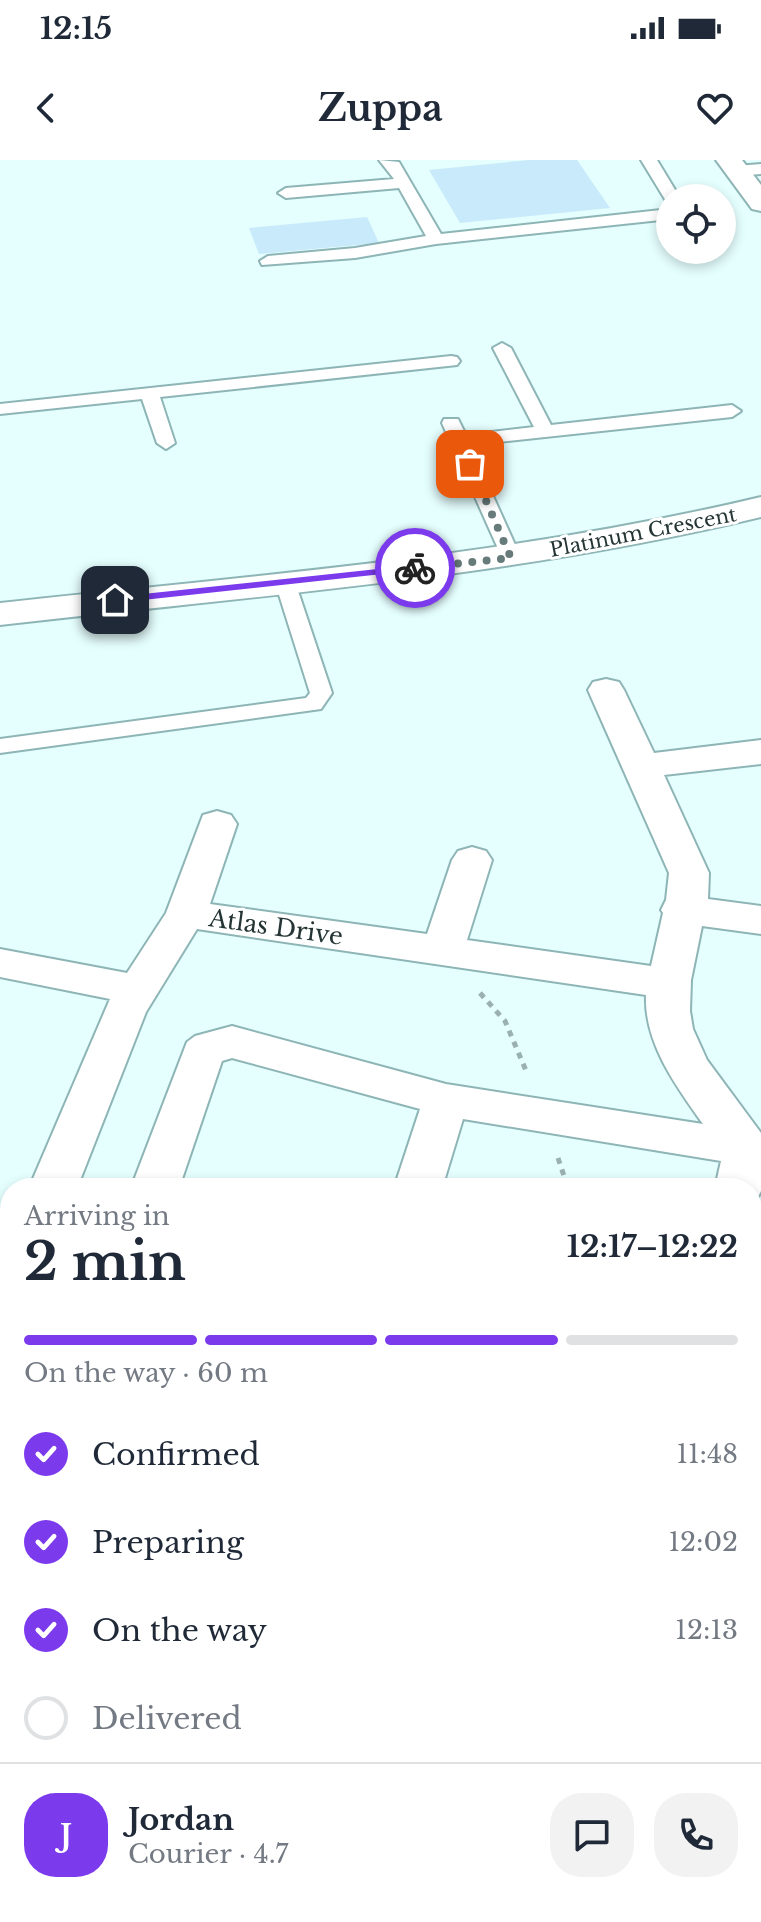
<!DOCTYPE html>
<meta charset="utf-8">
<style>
:root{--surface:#fff;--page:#f2f2f3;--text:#1f2937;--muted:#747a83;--line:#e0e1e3;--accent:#7c3aed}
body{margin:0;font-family:"Libre Baskerville",serif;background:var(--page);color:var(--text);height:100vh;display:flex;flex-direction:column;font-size:30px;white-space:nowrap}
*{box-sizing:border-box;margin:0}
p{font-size:26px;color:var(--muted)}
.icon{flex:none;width:44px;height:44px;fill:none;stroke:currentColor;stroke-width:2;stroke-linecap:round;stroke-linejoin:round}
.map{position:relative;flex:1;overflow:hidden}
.side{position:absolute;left:0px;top:1018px;width:762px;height:744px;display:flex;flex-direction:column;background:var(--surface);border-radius:32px 32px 0 0;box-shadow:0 4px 12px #0003}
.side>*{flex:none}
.tools{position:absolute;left:656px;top:24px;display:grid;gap:16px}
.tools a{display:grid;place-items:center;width:80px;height:80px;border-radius:50%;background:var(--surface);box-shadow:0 4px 12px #0003;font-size:40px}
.pin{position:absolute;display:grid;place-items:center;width:68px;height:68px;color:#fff;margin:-34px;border-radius:16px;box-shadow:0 4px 12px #0006}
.courier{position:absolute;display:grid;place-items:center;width:80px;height:80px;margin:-40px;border:6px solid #7c3aed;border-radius:50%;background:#fff;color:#222;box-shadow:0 2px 10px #0007}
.head em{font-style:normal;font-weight:700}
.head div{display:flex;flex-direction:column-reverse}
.head{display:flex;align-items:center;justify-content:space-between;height:136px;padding:0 24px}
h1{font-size:52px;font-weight:700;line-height:60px}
.bar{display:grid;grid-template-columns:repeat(4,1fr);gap:12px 8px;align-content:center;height:96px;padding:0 24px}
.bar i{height:10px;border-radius:6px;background:var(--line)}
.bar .current{background:var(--accent)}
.bar p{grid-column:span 4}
.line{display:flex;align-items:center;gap:20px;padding:0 24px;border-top:2px solid var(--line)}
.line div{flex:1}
.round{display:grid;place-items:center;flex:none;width:84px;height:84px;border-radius:32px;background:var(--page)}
ol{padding:0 24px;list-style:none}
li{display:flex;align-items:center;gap:24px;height:88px}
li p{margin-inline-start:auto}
li .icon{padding:8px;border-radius:50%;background:var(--accent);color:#fff;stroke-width:4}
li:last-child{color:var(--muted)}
li i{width:44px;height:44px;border:4px solid var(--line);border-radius:50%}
.status{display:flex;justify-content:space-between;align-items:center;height:56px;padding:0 40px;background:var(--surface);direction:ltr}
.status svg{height:22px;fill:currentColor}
header{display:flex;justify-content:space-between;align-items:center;height:104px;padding:0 24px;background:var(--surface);font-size:36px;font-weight:700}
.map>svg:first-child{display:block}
.building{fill:#c8eafa}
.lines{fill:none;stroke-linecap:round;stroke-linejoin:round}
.lane-casing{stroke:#8eb5b6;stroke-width:4}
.street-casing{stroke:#8eb5b6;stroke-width:4}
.path{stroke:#9bb1b1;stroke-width:5;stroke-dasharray:6 6;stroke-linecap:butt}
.lane{fill:#fff;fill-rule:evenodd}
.street{fill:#fff;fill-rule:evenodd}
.route{fill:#7c3aed}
.done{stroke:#687b7b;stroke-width:8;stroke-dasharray:0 14.4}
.labels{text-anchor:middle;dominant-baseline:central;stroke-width:6;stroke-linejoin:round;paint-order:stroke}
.far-street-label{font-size:20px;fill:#253535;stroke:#fff}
.street-label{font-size:24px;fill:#253535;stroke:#fff}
</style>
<div class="status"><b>12:15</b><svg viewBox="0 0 49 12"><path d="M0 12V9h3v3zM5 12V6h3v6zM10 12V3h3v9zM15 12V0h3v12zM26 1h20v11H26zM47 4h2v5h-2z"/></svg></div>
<header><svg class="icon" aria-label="back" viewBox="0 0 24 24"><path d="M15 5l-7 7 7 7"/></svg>Zuppa<svg class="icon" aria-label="heart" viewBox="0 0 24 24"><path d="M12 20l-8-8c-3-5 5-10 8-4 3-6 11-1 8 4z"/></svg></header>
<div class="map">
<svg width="761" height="1762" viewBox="0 0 761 1762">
<rect width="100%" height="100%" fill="#e5fefe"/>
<path class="building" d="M529,0H577L610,48L460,63L429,10Z
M367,57L379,83L259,94L249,68Z"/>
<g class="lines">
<defs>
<path id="lane" d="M379,0L399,2L441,74L670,49V59L436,84L355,98L262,105L260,101L268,96L355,88L426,76L399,28L286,38L278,33L286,28L394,19Z
M641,0H657L680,38L666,41Z
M761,4V14L736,16L728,11L736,6Z
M502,183L511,188L551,265L732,245L741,251L732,257L470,285L521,398L518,402H504L442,263L444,259H458L466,275L534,267L493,188Z
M451,196L457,197L460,201L457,205L160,237L175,283L166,289L157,283L142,239L0,254V244Z
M285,416L295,422L332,533L321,549L0,593V579L306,538L310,533L275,422Z"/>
<path id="street" d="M716,0H742L761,25V51L752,49Z
M761,337V357C508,418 258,435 0,465V443C257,415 509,397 761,337Z
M606,519L619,522L624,530L654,593L761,580V604L664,615L709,713L708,739L761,746V774L702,766L691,820L690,851L693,869L707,900L761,973V1031L756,1041L752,1042V1028H715L721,1001L463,959L442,1028H394L420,949L232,898L222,901L179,1028H131L187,882L195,876L232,866L446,924L703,964C676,926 644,883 646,835L197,769L146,852L77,1028H29L110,839L0,817V789L127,813L166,753L203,655L217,651L231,655L237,664L210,744L427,774L452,700L458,691L472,687L486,691L492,700L467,780L651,806L663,753L661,750L666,740L669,713L588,530L593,522Z
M0,1055L10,1056V1092L0,1091Z
M10,1111V1169L0,1173V1114Z
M752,1112L761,1114V1152L752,1150Z
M116,1752H189L185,1762H112Z
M622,1752H688L692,1762H626Z"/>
</defs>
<use href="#lane" class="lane-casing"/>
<use href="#street" class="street-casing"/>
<path class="path" d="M480,833L505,861L527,913
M558,998L568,1028"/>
<use href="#lane" class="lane"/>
<use href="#street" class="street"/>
</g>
<path class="route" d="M415,405L419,406V410L115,443L110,440L115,437Z"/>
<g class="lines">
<path class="done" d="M415,408L511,398L470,304"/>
</g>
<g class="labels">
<g class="far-street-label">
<text transform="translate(643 372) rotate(-11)">Platinum Crescent</text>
</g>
<g class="street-label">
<text transform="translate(276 767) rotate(8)">Atlas Drive</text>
</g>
</g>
</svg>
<div class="tools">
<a><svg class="icon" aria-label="locate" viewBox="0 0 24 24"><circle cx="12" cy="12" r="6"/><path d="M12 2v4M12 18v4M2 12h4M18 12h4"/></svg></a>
</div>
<div class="pin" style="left:470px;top:304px;background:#ea580c"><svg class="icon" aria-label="bag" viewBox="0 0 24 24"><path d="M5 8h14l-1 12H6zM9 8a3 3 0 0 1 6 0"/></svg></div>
<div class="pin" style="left:115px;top:440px;background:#1f2937"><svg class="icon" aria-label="home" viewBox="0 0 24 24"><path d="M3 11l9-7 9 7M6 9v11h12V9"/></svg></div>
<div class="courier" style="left:415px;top:408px"><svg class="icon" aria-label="bike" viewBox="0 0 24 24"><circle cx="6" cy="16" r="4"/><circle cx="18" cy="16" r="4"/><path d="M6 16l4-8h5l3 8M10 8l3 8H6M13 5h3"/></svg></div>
<section class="side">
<div class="head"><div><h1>2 min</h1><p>Arriving in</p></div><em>12:17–12:22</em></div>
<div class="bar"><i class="current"></i><i class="current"></i><i class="current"></i><i></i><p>On the way · 60 m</p></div>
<ol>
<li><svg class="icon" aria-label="check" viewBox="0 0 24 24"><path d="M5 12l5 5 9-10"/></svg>Confirmed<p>11:48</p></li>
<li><svg class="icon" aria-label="check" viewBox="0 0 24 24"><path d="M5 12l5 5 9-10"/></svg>Preparing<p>12:02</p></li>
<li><svg class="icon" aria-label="check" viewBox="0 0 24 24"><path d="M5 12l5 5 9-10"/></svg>On the way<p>12:13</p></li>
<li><i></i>Delivered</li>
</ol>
<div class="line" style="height:144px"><b class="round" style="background:var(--accent);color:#fff">J</b><div><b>Jordan</b><p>Courier · 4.7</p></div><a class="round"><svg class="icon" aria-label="chat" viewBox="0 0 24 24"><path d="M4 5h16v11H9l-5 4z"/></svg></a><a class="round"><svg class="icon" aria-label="phone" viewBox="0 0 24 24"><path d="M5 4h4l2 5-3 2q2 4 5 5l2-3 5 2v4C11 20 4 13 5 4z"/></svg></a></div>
</section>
</div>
